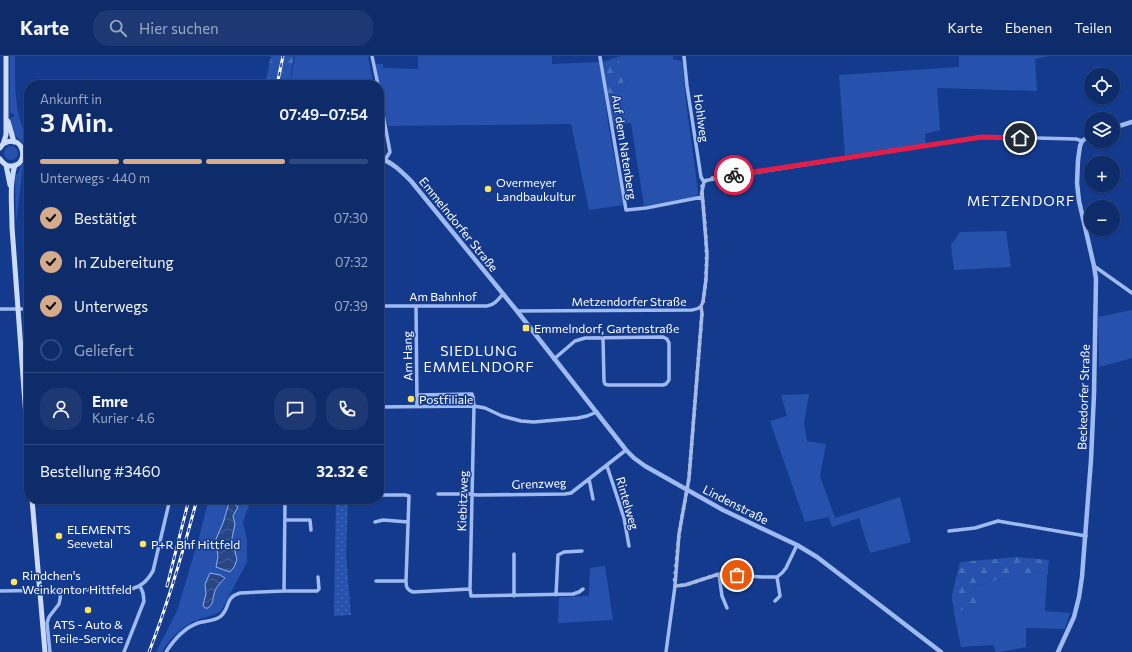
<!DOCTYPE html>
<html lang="de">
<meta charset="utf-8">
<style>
:root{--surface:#0f2c6a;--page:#1d3872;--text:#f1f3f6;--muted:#9ba7c1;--line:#2f487e;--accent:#d6ab8b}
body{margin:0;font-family:Commissioner,sans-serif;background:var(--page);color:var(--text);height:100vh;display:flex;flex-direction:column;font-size:15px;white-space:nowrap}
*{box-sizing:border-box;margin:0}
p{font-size:13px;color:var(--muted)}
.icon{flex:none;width:22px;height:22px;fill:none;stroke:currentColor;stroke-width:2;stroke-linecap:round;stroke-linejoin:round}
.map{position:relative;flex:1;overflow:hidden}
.drawer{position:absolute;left:24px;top:24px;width:360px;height:424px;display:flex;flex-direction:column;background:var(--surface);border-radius:16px;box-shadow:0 1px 3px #0004,0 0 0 1px var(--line)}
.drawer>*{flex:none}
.buttons{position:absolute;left:1084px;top:12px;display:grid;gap:8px}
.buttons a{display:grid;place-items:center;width:36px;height:36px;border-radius:50%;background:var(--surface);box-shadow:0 1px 3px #0004,0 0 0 1px var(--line);font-size:20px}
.pin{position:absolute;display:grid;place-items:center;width:34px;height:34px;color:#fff;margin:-17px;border:2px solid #fff;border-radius:50%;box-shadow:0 1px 4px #0007}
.courier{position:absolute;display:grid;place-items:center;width:40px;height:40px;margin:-20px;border:3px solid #e11d48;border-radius:50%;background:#fff;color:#222;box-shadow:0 1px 5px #0007}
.overview em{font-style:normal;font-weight:600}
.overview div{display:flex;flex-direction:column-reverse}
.overview{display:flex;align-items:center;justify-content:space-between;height:68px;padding:0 16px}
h1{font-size:26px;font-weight:600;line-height:30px}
.bar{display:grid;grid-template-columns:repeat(4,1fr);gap:6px 4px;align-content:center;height:48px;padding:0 16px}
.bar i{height:5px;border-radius:3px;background:var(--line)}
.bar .on{background:var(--accent)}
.bar p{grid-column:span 4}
.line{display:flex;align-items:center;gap:10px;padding:0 16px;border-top:1px solid var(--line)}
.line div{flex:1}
.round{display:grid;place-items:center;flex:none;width:42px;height:42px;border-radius:16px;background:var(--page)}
ol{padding:0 16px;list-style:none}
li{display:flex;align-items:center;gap:12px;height:44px}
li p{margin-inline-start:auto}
li .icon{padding:4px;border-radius:50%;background:var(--accent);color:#111;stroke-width:4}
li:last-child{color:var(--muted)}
li i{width:22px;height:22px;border:2px solid var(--line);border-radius:50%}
header{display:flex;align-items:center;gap:24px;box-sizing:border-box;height:56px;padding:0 20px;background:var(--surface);border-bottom:1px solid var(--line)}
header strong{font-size:19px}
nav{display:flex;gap:22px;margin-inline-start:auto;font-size:14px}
.search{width:280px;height:36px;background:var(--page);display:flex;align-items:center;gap:10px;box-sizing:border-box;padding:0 14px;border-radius:16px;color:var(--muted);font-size:15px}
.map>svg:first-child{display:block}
.green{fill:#2652ad}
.forest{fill:url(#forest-firs)}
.park{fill:url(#park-dots)}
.water{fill:url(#water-waves);stroke:#90b2f4}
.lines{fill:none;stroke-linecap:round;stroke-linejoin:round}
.minor{stroke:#9ebaf1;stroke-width:3.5}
.tertiary{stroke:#9ebaf1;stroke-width:4.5}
.secondary{stroke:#cddbfb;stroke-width:5}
.rail-casing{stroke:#fff;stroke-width:3}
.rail{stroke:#143a8e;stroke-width:1.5;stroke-dasharray:4.5;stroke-linecap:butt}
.done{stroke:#adbad7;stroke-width:4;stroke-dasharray:0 7.2}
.route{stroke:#e11d48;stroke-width:5}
.poi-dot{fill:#ffe45e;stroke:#143a8e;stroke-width:1.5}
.labels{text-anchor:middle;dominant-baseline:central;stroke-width:3;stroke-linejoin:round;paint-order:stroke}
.street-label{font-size:12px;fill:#fff;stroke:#143a8e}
.poi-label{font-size:12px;fill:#fff;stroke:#143a8e;text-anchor:start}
.quarter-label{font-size:14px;letter-spacing:1px;fill:#fff;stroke:#143a8e}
</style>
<header>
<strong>Karte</strong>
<div class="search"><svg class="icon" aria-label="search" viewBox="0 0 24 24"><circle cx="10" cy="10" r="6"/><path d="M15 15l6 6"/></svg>Hier suchen</div>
<nav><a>Karte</a><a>Ebenen</a><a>Teilen</a></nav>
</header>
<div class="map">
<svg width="1132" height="596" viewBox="0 0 1132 596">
<defs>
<pattern id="forest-firs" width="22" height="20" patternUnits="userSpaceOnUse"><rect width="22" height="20" fill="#2652ad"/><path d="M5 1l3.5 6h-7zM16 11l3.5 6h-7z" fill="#476cb9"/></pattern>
<pattern id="park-dots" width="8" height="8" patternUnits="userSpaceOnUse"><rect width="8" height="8" fill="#2652ad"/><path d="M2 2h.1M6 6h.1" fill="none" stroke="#476cb9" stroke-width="1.8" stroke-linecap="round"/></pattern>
<pattern id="water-waves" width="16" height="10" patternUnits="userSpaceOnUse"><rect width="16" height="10" fill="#284584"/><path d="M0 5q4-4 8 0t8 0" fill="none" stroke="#486196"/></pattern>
</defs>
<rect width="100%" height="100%" fill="#143a8e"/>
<path class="green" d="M10,0H15C15,29 14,60 29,85V89L23,87L14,78L11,66V61H14V58L10,57Z
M295,0H368L374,29H290Z
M418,0H552V8L601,6L608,67L623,149L589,154L571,68L388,70L375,11L376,8H383V12L418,13Z
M622,0H673V3L682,5L686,45L698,135V138L694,141L644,150L631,67L612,70L608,39L625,33L618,1Z
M959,0H1048L1035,3L1037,35L937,32L940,74L925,78L926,89L845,99L839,19L959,11Z
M4 97a7 7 0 1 1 14 0a7 7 0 1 1-14 0Z
M29,104V107L23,111L16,167L15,118H18C19,111 22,107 29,104Z
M1006,175L1011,211L954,214L951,189L960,176Z
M1132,254V302L1099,311L1098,261Z
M809,338L804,367L807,385L826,388L820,420L835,462L900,441L911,486L870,497L859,462L832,471L829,461L805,466L770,365L787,360L781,339Z
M209,443H251L243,466L247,484V506L221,555C214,560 205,561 197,564C185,568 168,584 162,596H156L177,555L198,485Z
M605,510L613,564L558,567L559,541L589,540L590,512Z
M1039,515L1047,521L1045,555L1070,557L1065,573L1026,572V591L1001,596H996L993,589L961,591L954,557L976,547L974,531L992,525Z"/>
<path class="forest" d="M271,0H294L289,29H265Z
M618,1L625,33L608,39L603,6Z
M1016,501L1049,504L1047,521L1039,515L992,525L974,531L977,547L954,557L952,539L960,506Z"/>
<path class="park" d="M420,341H470V346H420Z
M336,443H348L346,499L351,559L334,560Z"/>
<path class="water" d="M229,447H233L238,451L233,460L235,468L232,482L237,504L234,511L230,516L216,511L218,501L216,483L223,467Z
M210,517L220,519L225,522C221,526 215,532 214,538C212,545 214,547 208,552H205L203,549L206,538L205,528Z"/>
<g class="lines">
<path class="minor" d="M372,0L378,29
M684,0L687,30L701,121L704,126
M600,1L626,154L646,152L702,141
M379,36L390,96L385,104
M1094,210L1132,237
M379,250H487C494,249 498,244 503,238
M416,250L417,350
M0,253H29
M517,255L692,254C698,253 701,252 703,246L706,223L707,198L702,135L704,126L708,124L981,81H992L1076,83L1082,85
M554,303L575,285L585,282L663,281L667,283L669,287V324L666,328L663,329H608L605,328L604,325L603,282
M417,339L472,338L473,341L474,350C473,411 471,472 470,533L471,540L573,538L579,536L583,533
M379,351L474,350L485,352L502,360L521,365L534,366L578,362L587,360L597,356
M607,410L624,462L629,490
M589,423L593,443
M438,438H468L477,439L565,438L571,437L626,394
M379,439H405L409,440L406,525C406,531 407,534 413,536L470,533
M285,464H310L311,474
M375,466L383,464L408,466
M949,475L975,472L998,465L1086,480
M719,518L722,540L727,552
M376,525H406
M675,530L685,529L719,518L762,521H777L782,517L786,512L797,489
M0,535L131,533C142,530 147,525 153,515L170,443
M284,535H317L319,533L318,521
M556,539L558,499L564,496L582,495
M514,540V498
M775,545L780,540L777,521
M50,596L47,567L49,561L59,548L60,543L61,534
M124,596L144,545L143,537L140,530
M166,596C173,585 184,572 198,567C205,565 216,565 221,560C231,551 224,542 240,537L284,535L285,447L287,443
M666,596L675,530L679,478L689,422L702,257L701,251"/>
<path class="tertiary" d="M1113,72L1132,66
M23,93L29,94
M379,102C392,106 401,115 411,125L517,255L626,394L634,402L645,410L723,454L797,489L817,501L941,596
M22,103L29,100
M1058,596L1074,561L1079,541L1082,521L1091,404L1094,338L1096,223L1094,210L1079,145L1077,127L1078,104L1080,90L1082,85L1091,79"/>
<path class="secondary" d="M8,65L14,86
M0,92L3,88L6,79V0
M0,103C3,107 6,110 10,110C31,111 24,75 3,88
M6,109L10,129
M15,109C9,129 12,151 12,171L29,402
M32,443L45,596"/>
<defs>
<path id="rail" d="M277,29L283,0
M167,530L189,443
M149,596C169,545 183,496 197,443"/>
</defs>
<use href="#rail" class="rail-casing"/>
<use href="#rail" class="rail"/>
</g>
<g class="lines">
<path class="done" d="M734,119C727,120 708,121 704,126C700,131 702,142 703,147C706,176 708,204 705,233C704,239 704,246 701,251L702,257L689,422L679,478L674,530L685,529L719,518L737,519"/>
<path class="route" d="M734,119L982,81L1020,82"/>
</g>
<g class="poi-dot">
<circle cx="488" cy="133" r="4"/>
<rect x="522" y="268" width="8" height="8" rx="2"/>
<circle cx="411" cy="343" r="4"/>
<circle cx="59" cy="480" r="4"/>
<circle cx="143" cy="488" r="4"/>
<circle cx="14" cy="526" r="4"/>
<circle cx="88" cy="554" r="4"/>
</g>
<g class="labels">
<g class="street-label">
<text transform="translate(702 62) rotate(82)">Hohlweg</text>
<text transform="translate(625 91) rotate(81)">Auf dem Natenberg</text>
<text transform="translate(459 168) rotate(51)">Emmelndorfer Straße</text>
<text x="443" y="240">Am Bahnhof</text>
<text x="629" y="245">Metzendorfer Straße</text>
<text transform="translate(407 300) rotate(-91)">Am Hang</text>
<text transform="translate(1083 341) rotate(-88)">Beckedorfer Straße</text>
<text transform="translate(539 427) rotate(-2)">Grenzweg</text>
<text transform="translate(462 445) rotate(-88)">Kiebitzweg</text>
<text transform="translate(628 447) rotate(74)">Rintelweg</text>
<text transform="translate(736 448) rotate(27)">Lindenstraße</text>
</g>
<g class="poi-label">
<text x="496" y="126">Overmeyer<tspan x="496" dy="14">Landbaukultur</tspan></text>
<text x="534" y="272">Emmelndorf, Gartenstraße</text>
<text x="419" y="343">Postfiliale</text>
<text x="67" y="473">ELEMENTS<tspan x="67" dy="14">Seevetal</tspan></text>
<text x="151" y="488">P+R Bhf Hittfeld</text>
<text x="22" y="519">Rindchen's<tspan x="22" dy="14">Weinkontor Hittfeld</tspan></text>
<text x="88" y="568" text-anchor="middle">ATS - Auto &amp;<tspan x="88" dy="14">Teile-Service</tspan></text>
</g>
<g class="quarter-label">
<text x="1021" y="144">METZENDORF</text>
<text x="479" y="294">SIEDLUNG<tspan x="479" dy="16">EMMELNDORF</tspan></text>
</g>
</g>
</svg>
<div class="buttons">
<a><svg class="icon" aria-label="locate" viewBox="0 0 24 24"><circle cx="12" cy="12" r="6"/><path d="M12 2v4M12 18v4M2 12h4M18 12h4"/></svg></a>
<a><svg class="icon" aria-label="layers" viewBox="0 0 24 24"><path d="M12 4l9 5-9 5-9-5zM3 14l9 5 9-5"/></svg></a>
<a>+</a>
<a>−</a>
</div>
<div class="pin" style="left:737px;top:519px;background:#ea580c"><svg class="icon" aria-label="bag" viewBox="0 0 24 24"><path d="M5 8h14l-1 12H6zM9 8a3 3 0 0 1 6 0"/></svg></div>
<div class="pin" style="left:1020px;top:82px;background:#1f2937"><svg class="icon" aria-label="home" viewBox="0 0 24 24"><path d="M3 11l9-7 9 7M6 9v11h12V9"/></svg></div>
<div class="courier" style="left:734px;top:119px"><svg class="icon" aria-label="bike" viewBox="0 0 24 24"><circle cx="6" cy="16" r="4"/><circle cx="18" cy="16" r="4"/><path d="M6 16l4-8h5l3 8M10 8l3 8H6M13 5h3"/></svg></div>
<section class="drawer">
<div class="overview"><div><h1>3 Min.</h1><p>Ankunft in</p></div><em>07:49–07:54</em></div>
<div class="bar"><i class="on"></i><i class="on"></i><i class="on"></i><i></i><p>Unterwegs · 440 m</p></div>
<ol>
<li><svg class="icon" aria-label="check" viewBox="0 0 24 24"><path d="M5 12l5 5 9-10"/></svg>Bestätigt<p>07:30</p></li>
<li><svg class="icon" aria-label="check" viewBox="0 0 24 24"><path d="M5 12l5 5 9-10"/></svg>In Zubereitung<p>07:32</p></li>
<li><svg class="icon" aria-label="check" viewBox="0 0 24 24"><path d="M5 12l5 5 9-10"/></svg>Unterwegs<p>07:39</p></li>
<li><i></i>Geliefert</li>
</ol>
<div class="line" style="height:72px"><a class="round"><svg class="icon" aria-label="person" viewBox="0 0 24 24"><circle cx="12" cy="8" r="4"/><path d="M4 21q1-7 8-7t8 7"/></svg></a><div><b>Emre</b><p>Kurier · 4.6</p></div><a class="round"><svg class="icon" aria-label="chat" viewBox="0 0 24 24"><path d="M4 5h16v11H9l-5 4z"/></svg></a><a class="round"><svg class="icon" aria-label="phone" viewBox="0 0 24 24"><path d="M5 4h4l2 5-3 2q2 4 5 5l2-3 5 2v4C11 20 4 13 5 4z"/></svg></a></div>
<div class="line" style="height:52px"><div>Bestellung #3460</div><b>32.32 €</b></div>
</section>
</div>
